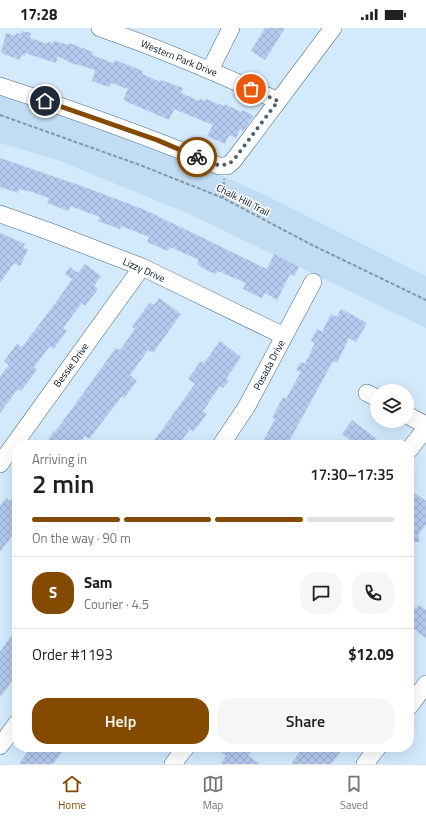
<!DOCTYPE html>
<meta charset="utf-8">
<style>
:root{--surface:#fff;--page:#f6f6f6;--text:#202124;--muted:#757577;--line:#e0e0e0;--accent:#844a00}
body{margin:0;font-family:"Titillium Web",sans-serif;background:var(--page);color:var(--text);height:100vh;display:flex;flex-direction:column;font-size:15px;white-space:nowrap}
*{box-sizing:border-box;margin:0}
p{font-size:13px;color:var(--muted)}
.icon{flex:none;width:22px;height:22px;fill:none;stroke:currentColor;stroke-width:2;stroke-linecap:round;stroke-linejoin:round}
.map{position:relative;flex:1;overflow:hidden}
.drawer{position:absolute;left:12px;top:412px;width:402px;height:312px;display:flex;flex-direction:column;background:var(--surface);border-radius:16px;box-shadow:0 4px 16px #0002}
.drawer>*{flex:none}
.fabs{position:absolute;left:370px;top:356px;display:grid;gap:8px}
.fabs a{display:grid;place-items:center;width:44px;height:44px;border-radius:50%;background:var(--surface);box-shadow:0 4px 16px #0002;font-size:20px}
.pin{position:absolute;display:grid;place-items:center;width:34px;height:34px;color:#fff;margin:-17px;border:2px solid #fff;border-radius:50%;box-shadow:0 1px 4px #0007}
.courier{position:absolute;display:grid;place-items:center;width:40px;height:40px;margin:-20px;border:3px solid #844a00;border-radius:50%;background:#fff;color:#222;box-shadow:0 1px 5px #0007}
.overview em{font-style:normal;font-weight:600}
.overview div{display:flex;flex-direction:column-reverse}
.overview{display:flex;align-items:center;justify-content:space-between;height:68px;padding:0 20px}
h1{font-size:26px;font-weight:600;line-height:30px}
.bar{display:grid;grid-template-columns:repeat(4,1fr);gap:6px 4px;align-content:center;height:48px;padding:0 20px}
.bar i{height:5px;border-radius:3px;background:var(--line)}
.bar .selected{background:var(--accent)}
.bar p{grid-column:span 4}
.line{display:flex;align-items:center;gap:10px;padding:0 20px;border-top:1px solid var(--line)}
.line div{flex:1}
.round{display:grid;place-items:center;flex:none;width:42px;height:42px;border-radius:16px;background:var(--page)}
.button{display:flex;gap:8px;margin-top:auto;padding:8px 20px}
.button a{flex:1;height:46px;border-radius:16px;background:var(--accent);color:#fff;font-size:16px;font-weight:600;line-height:46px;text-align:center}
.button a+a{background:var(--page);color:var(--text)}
.status{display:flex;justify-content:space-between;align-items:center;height:28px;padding:0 20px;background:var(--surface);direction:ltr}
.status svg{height:11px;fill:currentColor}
.menu{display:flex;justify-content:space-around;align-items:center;height:56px;border-top:1px solid var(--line);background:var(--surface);font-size:11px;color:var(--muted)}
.menu a{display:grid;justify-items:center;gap:2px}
.menu .selected{color:var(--accent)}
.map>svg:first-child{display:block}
.built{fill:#c1ddf3}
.building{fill:url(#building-cross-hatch)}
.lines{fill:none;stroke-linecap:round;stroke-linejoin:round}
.minor-casing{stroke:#446883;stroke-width:18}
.path{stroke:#8396a6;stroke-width:2;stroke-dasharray:4 2;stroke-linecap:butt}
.minor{stroke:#fff;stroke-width:17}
.done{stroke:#4e5f6d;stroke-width:4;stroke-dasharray:0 7.2}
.route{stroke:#844a00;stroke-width:5}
.labels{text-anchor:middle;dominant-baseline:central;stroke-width:3;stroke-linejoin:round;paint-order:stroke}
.street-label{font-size:10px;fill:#06141f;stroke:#fff}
</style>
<div class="status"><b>17:28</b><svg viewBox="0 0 49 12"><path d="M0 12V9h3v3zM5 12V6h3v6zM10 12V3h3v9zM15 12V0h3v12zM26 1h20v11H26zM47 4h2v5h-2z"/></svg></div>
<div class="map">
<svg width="426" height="736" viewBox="0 0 426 736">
<defs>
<pattern id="building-cross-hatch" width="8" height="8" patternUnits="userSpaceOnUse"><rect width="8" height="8" fill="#b5caef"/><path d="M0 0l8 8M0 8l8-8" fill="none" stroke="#9aadcc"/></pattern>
</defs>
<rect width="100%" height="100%" fill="#d3eafd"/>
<path class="built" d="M0,65L55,83L212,143L267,168L426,248V300L187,185L57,132L0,115Z"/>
<path class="building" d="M265,0H285L265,32L251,23Z
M22,3L31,5L30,10L47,16L48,14L53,15L54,13L68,17L69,15L93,24L92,27L113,35L115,32L143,43L142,46L160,54L161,52L183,60L181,65L199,73L200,71L205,73L206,71L221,77L224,78L225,76L241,84L242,82L254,88L243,103L240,101L236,110L229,107L225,116L207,108L213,97L174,81L169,92L123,72L128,61L111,55L109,59L92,53L95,42L76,36L75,37L58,28L56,35L25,25V28L21,27L20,32L1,25L6,5L15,8L16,5L21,6Z
M0,130L90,161L145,182L267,241L274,226L299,239L294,248L290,246L277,272L265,265L262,270L243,261L246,255L218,243L216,246L208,243L197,236L199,232L182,224L170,219L168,223L147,214L149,209L139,205L121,198L120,201L98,193L100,189L70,178L69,183L47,175L49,170L32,164L19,161L18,165L0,159Z
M0,205L25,216L23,219L28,222L20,238L14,235L0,255Z
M85,236L101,248L94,258L98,261L85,278L82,275L63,300L67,303L59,313L54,321L50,318L34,339L37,342L21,363L18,361L0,385V348L9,337L4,333L17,316L22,319L57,273L72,251L65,246L70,239L78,245Z
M159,270L181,286L153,325L148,322L130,347L137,353L124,370L122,368L89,411L85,408L78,417H45L54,403L55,404L116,320L120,322L135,301L132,299L150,274L154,277Z
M341,281L367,295L356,314L349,310L337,335L333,333L287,417H261L275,391L272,390L283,369L286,371L301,344L296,342L301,334L305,336L315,315L311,313L317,301L322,304L331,286L337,289Z
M220,313L241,329L226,351L229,353L223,360L220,358L203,383L207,386L193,404L190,401L178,417H151L195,356L188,351L201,333L204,335Z
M352,392L377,411L373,417H357L342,406Z
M17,463V501L0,524V478L6,470L10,473Z
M413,464L426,473V496L418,507L420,514H413L409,519V469Z
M419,577L426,582V610L409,597V578L413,581L415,579L417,580Z
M17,599V647L0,669V624Z
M31,719H66L53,736H19Z
M214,719H255L248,728L260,736H221L226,728Z
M300,719H344L331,736H291L301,722Z"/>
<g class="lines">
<defs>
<path id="minor" d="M100,0C161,21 220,46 278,73
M210,42L231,0
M0,58C74,82 147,108 219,138H227L233,133L333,0
M0,186L48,203L142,239L284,308
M367,365L377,370
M407,387L426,397
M221,417L247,378L313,254
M409,422L426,400
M0,436L142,239
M409,679L426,656
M0,718L17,695
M173,736L186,719
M365,736L378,719"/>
</defs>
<use href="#minor" class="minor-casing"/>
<path class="path" d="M0,87L140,137L223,170L312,217L426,272
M223,170L224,151"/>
<use href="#minor" class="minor"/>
</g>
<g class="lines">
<path class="done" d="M197,129C210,134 221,142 233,133L278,73L251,61"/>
<path class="route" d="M45,73L157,112L197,129"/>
</g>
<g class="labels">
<g class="street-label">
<text transform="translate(179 30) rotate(22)">Western Park Drive</text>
<text transform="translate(243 172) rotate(27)">Chalk Hill Trail</text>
<text transform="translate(144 242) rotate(24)">Lizzy Drive</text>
<text transform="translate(71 337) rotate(-54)">Bessie Drive</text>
<text transform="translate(269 337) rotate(-62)">Posada Drive</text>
</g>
</g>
</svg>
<div class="fabs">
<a><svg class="icon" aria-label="layers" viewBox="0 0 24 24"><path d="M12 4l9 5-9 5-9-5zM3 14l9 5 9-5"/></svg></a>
</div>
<div class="pin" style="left:251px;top:61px;background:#ea580c"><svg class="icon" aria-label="bag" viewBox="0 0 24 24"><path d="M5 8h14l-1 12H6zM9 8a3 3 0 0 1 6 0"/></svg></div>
<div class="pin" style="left:45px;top:73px;background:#1f2937"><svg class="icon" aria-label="home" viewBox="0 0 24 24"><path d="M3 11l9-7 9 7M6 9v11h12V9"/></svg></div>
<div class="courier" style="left:197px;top:129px"><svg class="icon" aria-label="bike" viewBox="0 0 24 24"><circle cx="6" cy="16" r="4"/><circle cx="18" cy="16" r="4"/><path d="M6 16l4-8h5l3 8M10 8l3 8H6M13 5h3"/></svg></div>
<section class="drawer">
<div class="overview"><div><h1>2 min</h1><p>Arriving in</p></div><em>17:30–17:35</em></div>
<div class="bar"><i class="selected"></i><i class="selected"></i><i class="selected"></i><i></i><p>On the way · 90 m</p></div>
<div class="line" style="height:72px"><b class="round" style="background:var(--accent);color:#fff">S</b><div><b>Sam</b><p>Courier · 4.5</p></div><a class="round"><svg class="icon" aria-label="chat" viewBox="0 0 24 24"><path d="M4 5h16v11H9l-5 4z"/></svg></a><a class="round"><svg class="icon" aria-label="phone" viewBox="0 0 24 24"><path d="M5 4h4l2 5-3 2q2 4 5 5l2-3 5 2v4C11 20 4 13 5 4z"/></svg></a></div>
<div class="line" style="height:52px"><div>Order #1193</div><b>$12.09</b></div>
<div class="button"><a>Help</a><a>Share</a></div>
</section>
</div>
<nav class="menu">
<a class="selected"><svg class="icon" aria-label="home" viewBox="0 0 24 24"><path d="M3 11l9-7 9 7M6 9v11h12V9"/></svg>Home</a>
<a><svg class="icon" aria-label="map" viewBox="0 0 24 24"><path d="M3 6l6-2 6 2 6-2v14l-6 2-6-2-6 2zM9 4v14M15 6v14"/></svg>Map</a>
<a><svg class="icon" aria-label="saved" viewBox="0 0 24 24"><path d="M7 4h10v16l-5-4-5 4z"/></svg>Saved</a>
</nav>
